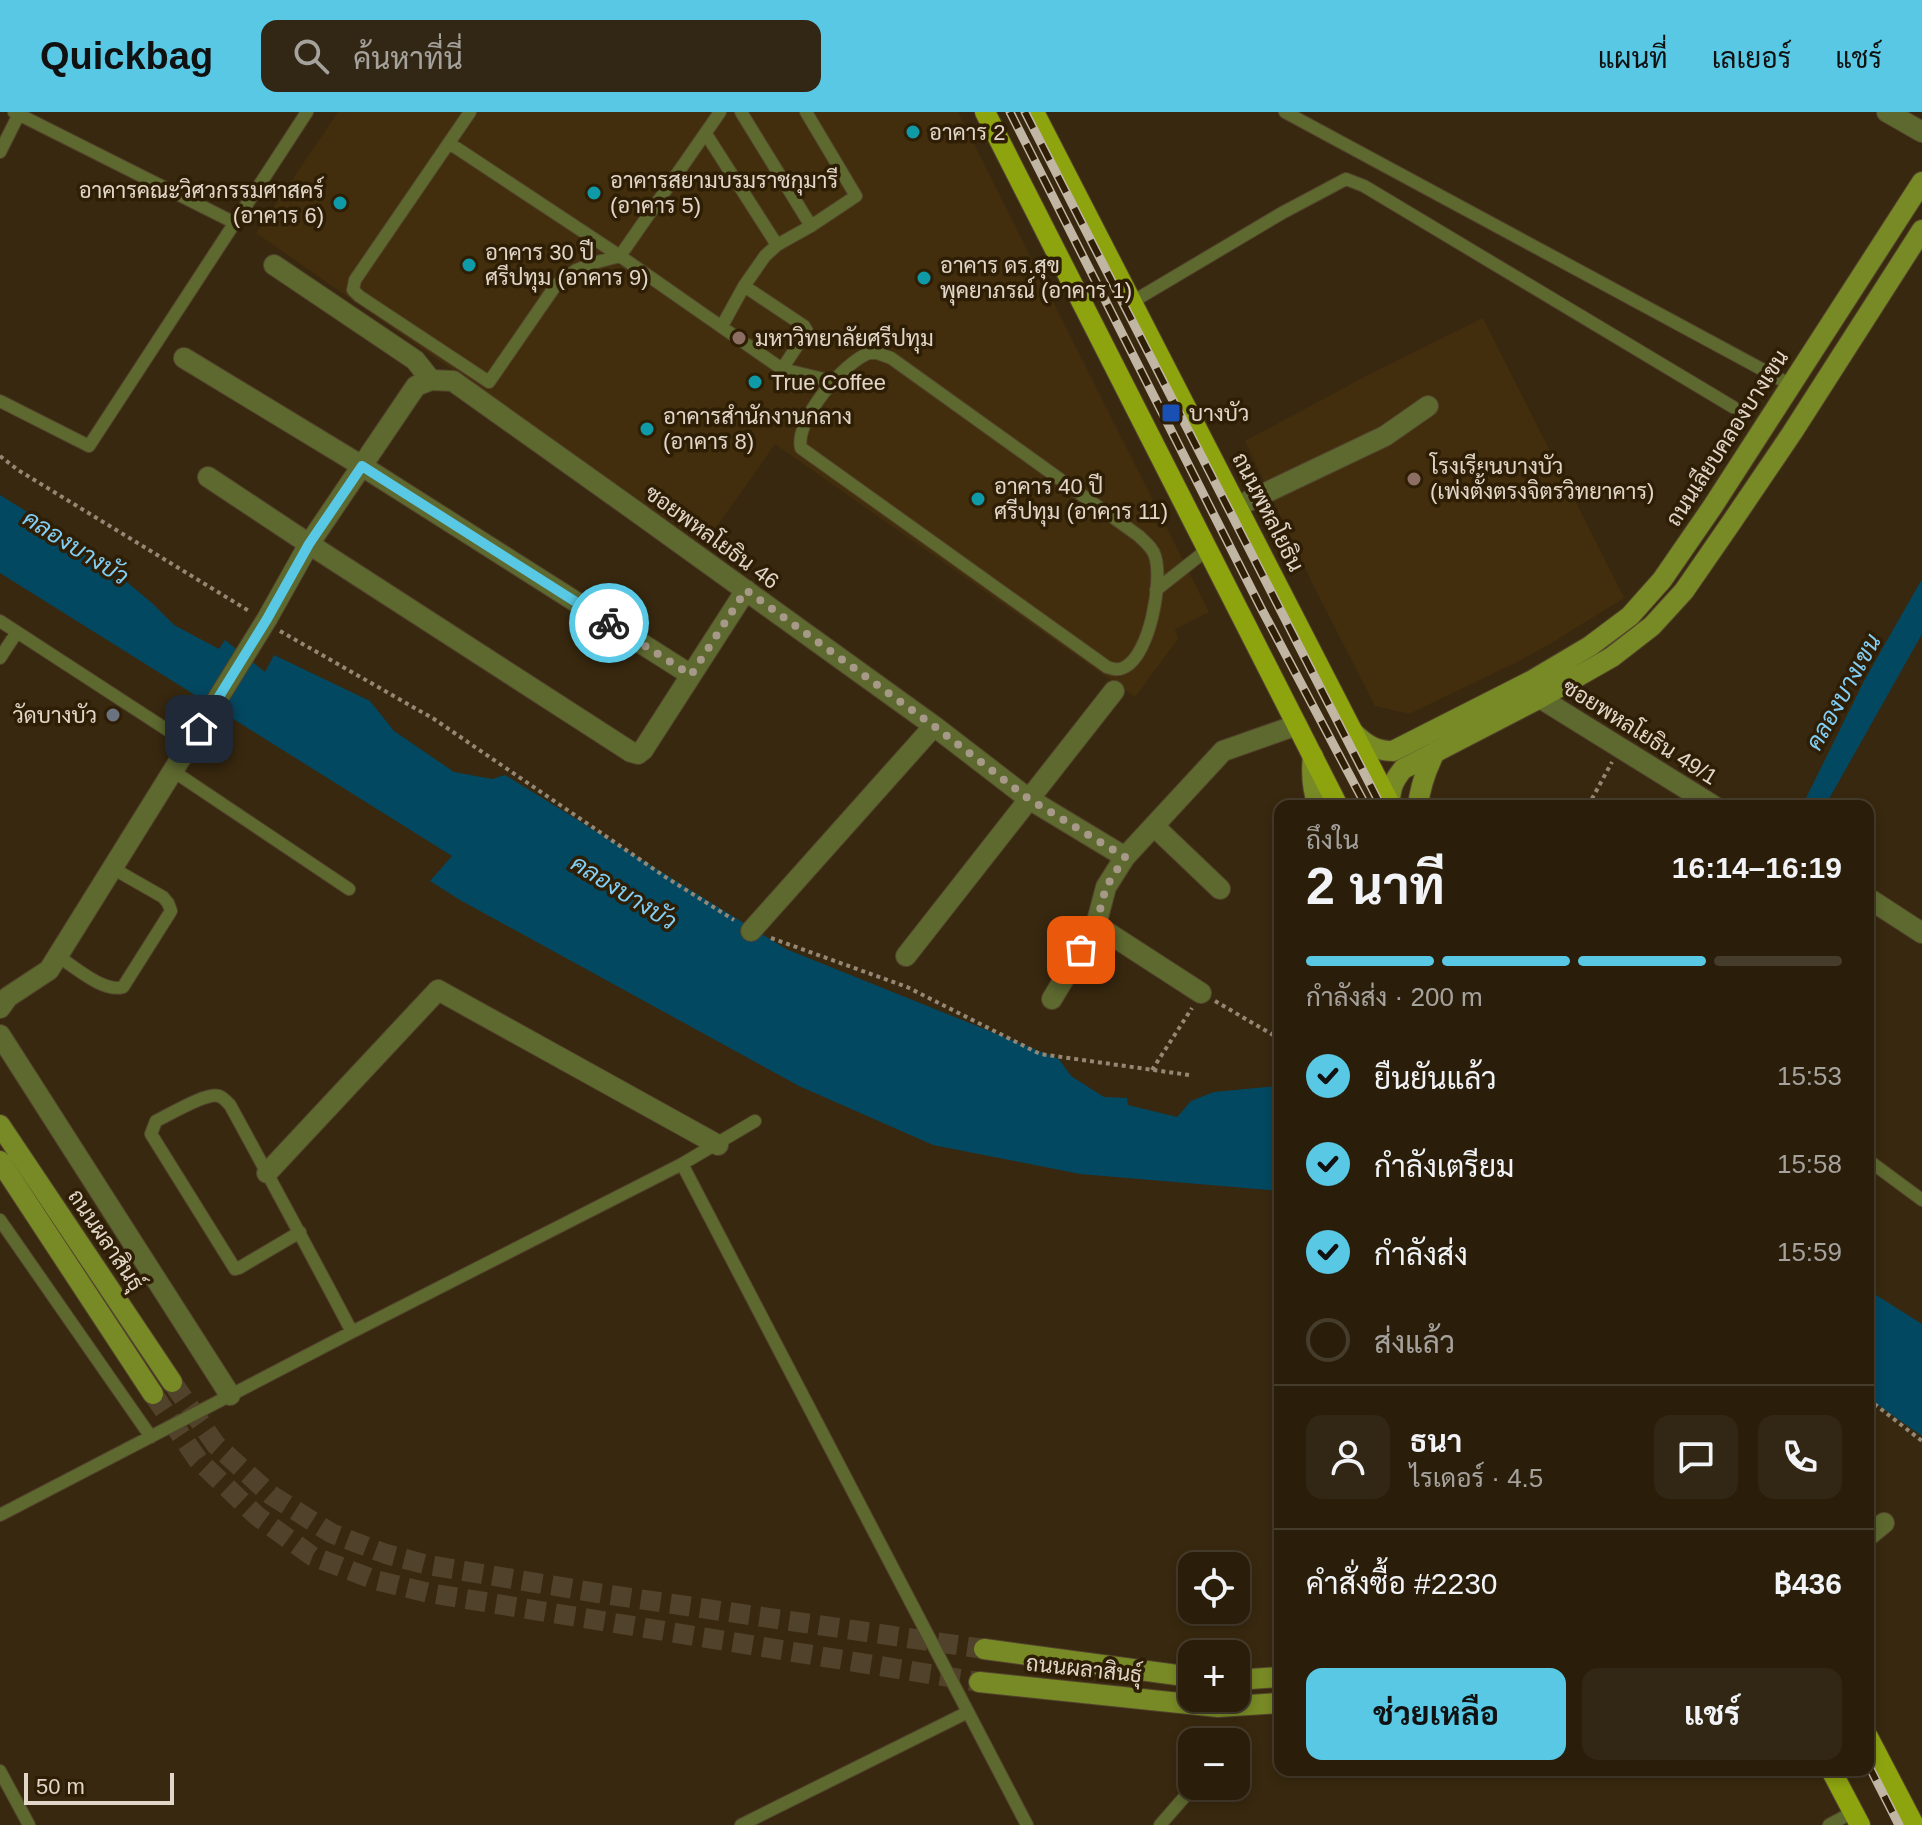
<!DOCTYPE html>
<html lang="th">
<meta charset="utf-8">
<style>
:root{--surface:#2a1e0b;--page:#322714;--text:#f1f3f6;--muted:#a5a29d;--line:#463c2c;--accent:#58c8e4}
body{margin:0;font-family:Helvetica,Sarabun,sans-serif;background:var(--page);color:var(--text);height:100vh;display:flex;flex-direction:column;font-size:30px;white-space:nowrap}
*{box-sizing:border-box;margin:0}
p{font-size:26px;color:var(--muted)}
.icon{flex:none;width:44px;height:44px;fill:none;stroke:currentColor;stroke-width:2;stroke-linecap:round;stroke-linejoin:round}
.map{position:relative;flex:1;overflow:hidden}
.side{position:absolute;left:1274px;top:688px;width:600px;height:976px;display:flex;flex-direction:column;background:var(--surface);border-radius:16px;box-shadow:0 4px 12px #0003,0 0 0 2px var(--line)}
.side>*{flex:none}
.tools{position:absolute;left:1178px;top:1440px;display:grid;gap:16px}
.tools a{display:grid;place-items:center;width:72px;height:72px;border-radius:16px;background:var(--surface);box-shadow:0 4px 12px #0003,0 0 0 2px var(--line);font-size:40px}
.scale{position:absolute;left:24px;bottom:20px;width:150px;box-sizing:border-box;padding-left:8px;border:4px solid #e1d6c8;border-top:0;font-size:22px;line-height:28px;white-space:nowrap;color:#e1d6c8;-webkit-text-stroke:6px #2e1e05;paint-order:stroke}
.pin{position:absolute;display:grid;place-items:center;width:68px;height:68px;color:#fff;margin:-34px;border-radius:16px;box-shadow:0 4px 12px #0006}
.courier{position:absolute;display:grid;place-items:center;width:80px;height:80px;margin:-40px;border:6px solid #58c8e4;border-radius:50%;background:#fff;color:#222;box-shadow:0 2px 10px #0007}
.headline em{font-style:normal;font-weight:700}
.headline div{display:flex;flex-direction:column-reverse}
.headline{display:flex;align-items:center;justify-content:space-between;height:136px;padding:0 32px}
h1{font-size:52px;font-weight:700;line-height:60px}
.bar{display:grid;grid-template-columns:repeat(4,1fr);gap:12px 8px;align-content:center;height:96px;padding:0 32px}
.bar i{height:10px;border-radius:6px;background:var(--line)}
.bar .on{background:var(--accent)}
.bar p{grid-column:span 4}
.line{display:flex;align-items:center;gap:20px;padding:0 32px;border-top:2px solid var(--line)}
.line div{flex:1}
.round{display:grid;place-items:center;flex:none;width:84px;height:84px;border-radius:16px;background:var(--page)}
ol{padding:0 32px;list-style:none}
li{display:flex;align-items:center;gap:24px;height:88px}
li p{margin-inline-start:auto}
li .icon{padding:8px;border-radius:50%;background:var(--accent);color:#111;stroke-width:4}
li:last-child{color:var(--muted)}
li i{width:44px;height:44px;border:4px solid var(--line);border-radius:50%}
.cta{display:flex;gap:16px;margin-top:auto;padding:16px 32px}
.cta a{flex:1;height:92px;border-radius:16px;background:var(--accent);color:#111;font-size:32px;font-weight:700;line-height:92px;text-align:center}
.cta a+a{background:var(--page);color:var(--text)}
header{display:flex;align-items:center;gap:48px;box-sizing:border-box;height:112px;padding:0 40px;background:var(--accent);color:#111}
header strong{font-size:38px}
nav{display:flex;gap:44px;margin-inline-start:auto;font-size:28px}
.search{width:560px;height:72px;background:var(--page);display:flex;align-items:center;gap:20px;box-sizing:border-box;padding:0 28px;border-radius:16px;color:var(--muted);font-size:30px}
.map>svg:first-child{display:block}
.built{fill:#422e0c}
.water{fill:#034861}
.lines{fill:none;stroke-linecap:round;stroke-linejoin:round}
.secondary-tunnel{stroke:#51422b;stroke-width:20;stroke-dasharray:20 10;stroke-linecap:butt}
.service-casing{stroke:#53442d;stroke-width:14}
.minor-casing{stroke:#53442d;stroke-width:22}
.secondary-casing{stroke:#53442d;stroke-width:22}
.primary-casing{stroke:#53442d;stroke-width:22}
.path{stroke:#948774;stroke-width:4;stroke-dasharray:4 4;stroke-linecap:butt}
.service{stroke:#5d692f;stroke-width:12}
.minor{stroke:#5d692f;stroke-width:20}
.secondary{stroke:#788a25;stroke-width:20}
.primary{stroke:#8ea40f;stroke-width:20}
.rail-casing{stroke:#c1b5a4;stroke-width:9}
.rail{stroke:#2e1e05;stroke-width:6;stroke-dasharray:18;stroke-linecap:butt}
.minor-bridge-casing{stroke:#53442d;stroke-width:22;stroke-linecap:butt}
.minor-bridge{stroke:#5d692f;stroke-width:20}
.done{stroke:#a69987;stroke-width:8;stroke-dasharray:0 14.4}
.route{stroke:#58c8e4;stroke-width:10}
.culture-dot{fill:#0f9aa8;stroke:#2e1e05;stroke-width:3}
.education-dot{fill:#8d6e63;stroke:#2e1e05;stroke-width:3}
.transit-dot{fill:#1a4fb4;stroke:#2e1e05;stroke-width:3}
.worship-dot{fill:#6b7280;stroke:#2e1e05;stroke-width:3}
.labels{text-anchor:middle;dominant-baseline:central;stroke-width:7;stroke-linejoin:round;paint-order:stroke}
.poi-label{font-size:22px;fill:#e1d6c8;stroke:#2e1e05;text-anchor:start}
.street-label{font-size:22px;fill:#e1d6c8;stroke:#2e1e05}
.water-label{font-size:24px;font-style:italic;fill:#82cef4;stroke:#2e1e05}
</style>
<header>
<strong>Quickbag</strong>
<div class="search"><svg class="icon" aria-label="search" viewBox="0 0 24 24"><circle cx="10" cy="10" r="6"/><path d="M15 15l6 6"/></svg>ค้นหาที่นี่</div>
<nav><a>แผนที่</a><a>เลเยอร์</a><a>แชร์</a></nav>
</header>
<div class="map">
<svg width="1922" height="1713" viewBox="0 0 1922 1713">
<rect width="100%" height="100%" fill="#38280f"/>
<path class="built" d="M338,0H958L1209,500L1175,517L1178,527L1135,585L775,332L704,433L256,121Z
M1483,206L1624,486L1555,529L1519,549L1409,602L1375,594L1313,473L1245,329L1368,263Z"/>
<path class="water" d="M0,383L87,437L152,491L174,513L219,537L225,528L265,560L274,543L370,589L394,619L454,660L492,667L505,663L786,837L1059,947L1071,964L1104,985L1127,986L1128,993L1177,1005L1191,989L1214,980L1276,974L1280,976V1079L1080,1062L933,1033L799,974L460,788L430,769L452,744L0,461Z
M1922,467V522L1825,694H1802L1865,567Z
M1868,1178L1922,1212V1324L1868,1286Z"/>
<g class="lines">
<path class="secondary-tunnel" d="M172,1270L216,1333L271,1383L331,1421L386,1442L428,1453L604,1482L984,1537
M153,1282L198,1348L257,1404L312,1444L375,1468L429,1481L979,1570"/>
<defs>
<path id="service" d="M14,0L235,111
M470,0L355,168L353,178L359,184L489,270L556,173L576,158L597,150L620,144L720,0
M741,0L811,114
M1285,0L1791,273
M706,22L777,133
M449,31L620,144L782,257L832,269
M0,40L19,2
M744,174L804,214L807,219L782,257
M1132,190L1282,101L1346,67L1364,74L1733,295
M722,214L744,174L765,144L777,133L811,114L856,84L806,0
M869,241H877L891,246L1139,424C1145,430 1153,436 1155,444C1163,469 1150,542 1125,555C1118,559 1113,557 1107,555L801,336C794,309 844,250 869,241Z
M0,289L89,334L307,0
M1156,478L1208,437
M0,509L189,632
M0,546L17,520
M173,659L349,777
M59,845C75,855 104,881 123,875L171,799L168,791L163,785L114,757
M1868,1048L1922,1088
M682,1052L1027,1713
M0,1108L151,1325
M300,1120L239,1156L235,1157L151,1022L156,1009C169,1003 206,980 219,984C224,986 226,989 230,993C271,1068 312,1144 352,1220
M0,1403L352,1220L682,1052L755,1009
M1232,1630L1234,1629
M0,1659L29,1713
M741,1713L968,1600
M1160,1713L1194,1674
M1829,1713L1853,1700"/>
<path id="minor" d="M1887,0L1922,20
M274,153L415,248L431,268
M184,246L362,354L691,563
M208,365L309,432L631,640L638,642L643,638L746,478
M1238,394L1385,324L1428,294
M267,507L309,432L416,274L431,268L453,269L641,403L934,614L1029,687L1125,745
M1540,586L1714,694
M1154,714L1220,777
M1868,786L1922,821
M1096,813L1201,881
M751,819L934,614
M906,844L1114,579
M1052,887L1096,813L1106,775L1125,745L1223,639L1297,613
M0,896L8,885L49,858L199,617
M0,923L230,1283
M267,1061L438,878L718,1033
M1868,1424L1884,1411"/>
<path id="secondary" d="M1353,620C1365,632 1375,639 1393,639L1531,569L1590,534L1630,504L1662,468L1713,394L1922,70
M1313,644C1311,662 1312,677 1318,694
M1390,691C1390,676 1394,668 1403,657L1540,586L1612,545L1652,514L1684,479L1731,411L1792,321L1922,118
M1418,694C1420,674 1426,658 1435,640
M0,1013L172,1270
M0,1049L153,1282
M984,1537L1192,1565
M1236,1568L1280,1565
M979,1570L1218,1595L1280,1591"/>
<path id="primary" d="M985,0L1338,694
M1034,0L1391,694
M1868,1625L1914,1713
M1831,1658L1860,1713"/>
</defs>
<use href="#service" class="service-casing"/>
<use href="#minor" class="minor-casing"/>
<use href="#secondary" class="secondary-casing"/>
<use href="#primary" class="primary-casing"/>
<path class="path" d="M0,344L18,358L249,499
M280,519L434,607L667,766L734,808
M1588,694L1612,650
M771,826L907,875L1040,942L1189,963
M1215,889L1280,927
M1152,958L1192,896
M1868,1287L1922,1329"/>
<use href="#service" class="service"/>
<use href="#minor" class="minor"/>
<use href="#secondary" class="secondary"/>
<use href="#primary" class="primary"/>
<defs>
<path id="rail" d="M1010,0L1261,496L1366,694
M1025,0L1381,694
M1868,1652L1899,1713"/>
</defs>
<use href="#rail" class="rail-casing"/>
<use href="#rail" class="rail"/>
<defs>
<path id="minor-bridge" d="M199,617L267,507"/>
</defs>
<use href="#minor-bridge" class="minor-bridge-casing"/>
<use href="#minor-bridge" class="minor-bridge"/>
</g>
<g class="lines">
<path class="done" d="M609,511L691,563L746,478L934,614L1029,687L1125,745L1106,775L1096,813L1081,838"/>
<path class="route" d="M199,617L267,507L309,432L362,354L609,511"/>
</g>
<g class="culture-dot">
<circle cx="913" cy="20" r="8"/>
<circle cx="594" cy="81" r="8"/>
<circle cx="340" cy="91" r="8"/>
<circle cx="469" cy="153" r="8"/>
<circle cx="924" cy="166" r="8"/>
<circle cx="755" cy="270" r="8"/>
<circle cx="647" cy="317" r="8"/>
<circle cx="978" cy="387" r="8"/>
</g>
<g class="education-dot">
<circle cx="739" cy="226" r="8"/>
<circle cx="1414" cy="367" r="8"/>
</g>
<rect class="transit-dot" x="1161" y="291" width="20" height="20" rx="4"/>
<circle class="worship-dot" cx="113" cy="603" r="8"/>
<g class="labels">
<g class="poi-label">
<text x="929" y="20">อาคาร 2</text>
<text x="610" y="68">อาคารสยามบรมราชกุมารี<tspan x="610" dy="25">(อาคาร 5)</tspan></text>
<text x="324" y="78" text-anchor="end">อาคารคณะวิศวกรรมศาสคร์<tspan x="324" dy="25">(อาคาร 6)</tspan></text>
<text x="485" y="140">อาคาร 30 ปี<tspan x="485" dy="25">ศรีปทุม (อาคาร 9)</tspan></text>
<text x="940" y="153">อาคาร ดร.สุข<tspan x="940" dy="25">พุคยาภรณ์ (อาคาร 1)</tspan></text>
<text x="755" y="226">มหาวิทยาลัยศรีปทุม</text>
<text x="771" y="270">True Coffee</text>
<text x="1189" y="301">บางบัว</text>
<text x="663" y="304">อาคารสำนักงานกลาง<tspan x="663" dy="25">(อาคาร 8)</tspan></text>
<text x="1430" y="354">โรงเรียนบางบัว<tspan x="1430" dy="25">(เพ่งตั้งตรงจิตรวิทยาคาร)</tspan></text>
<text x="994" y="374">อาคาร 40 ปี<tspan x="994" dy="25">ศรีปทุม (อาคาร 11)</tspan></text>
<text x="97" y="603" text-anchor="end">วัดบางบัว</text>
</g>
<g class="street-label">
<text transform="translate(1727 326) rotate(-57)">ถนนเลียบคลองบางเขน</text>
<text transform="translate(1268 400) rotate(63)">ถนนพหลโยธิน</text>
<text transform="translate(712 425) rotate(36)">ซอยพหลโยธิน 46</text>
<text transform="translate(1640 620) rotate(32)">ซอยพหลโยธิน 49/1</text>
<text transform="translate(106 1128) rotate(56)">ถนนผลาสินธุ์</text>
<text transform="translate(1084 1557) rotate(6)">ถนนผลาสินธุ์</text>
</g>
<g class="water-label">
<text transform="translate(76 435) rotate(32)">คลองบางบัว</text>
<text transform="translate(1843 580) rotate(-61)">คลองบางเขน</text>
<text transform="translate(624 780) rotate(32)">คลองบางบัว</text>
</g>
</g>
</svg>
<div class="tools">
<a><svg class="icon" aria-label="locate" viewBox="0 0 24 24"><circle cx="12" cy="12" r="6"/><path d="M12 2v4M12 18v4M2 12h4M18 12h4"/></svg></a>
<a>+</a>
<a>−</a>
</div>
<div class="scale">50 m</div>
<div class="pin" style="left:1081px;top:838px;background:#ea580c"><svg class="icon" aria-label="bag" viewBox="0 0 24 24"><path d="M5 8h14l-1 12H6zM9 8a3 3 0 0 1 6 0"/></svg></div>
<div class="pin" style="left:199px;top:617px;background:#1f2937"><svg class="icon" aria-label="home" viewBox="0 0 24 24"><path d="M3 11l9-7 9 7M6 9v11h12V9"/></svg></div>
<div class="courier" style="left:609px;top:511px"><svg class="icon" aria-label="bike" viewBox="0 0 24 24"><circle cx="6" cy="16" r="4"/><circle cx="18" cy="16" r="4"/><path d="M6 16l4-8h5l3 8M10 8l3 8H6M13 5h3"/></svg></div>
<section class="side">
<div class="headline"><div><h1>2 นาที</h1><p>ถึงใน</p></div><em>16:14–16:19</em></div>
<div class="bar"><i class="on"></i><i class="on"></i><i class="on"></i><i></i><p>กำลังส่ง · 200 m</p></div>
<ol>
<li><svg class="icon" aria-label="check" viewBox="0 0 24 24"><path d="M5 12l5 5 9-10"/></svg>ยืนยันแล้ว<p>15:53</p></li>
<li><svg class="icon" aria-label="check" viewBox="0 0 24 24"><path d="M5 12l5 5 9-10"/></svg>กำลังเตรียม<p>15:58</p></li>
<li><svg class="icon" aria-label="check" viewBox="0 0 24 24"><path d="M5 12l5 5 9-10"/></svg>กำลังส่ง<p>15:59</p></li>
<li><i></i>ส่งแล้ว</li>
</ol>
<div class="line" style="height:144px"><a class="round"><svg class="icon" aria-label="person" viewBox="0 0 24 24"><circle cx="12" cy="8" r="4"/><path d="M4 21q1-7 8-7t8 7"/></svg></a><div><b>ธนา</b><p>ไรเดอร์ · 4.5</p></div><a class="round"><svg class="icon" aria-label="chat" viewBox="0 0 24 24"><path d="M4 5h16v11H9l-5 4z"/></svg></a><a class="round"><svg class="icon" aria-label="phone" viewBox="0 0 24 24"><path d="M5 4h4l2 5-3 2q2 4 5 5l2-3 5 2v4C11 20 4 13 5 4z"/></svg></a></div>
<div class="line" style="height:104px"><div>คำสั่งซื้อ #2230</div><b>฿436</b></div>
<div class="cta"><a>ช่วยเหลือ</a><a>แชร์</a></div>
</section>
</div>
